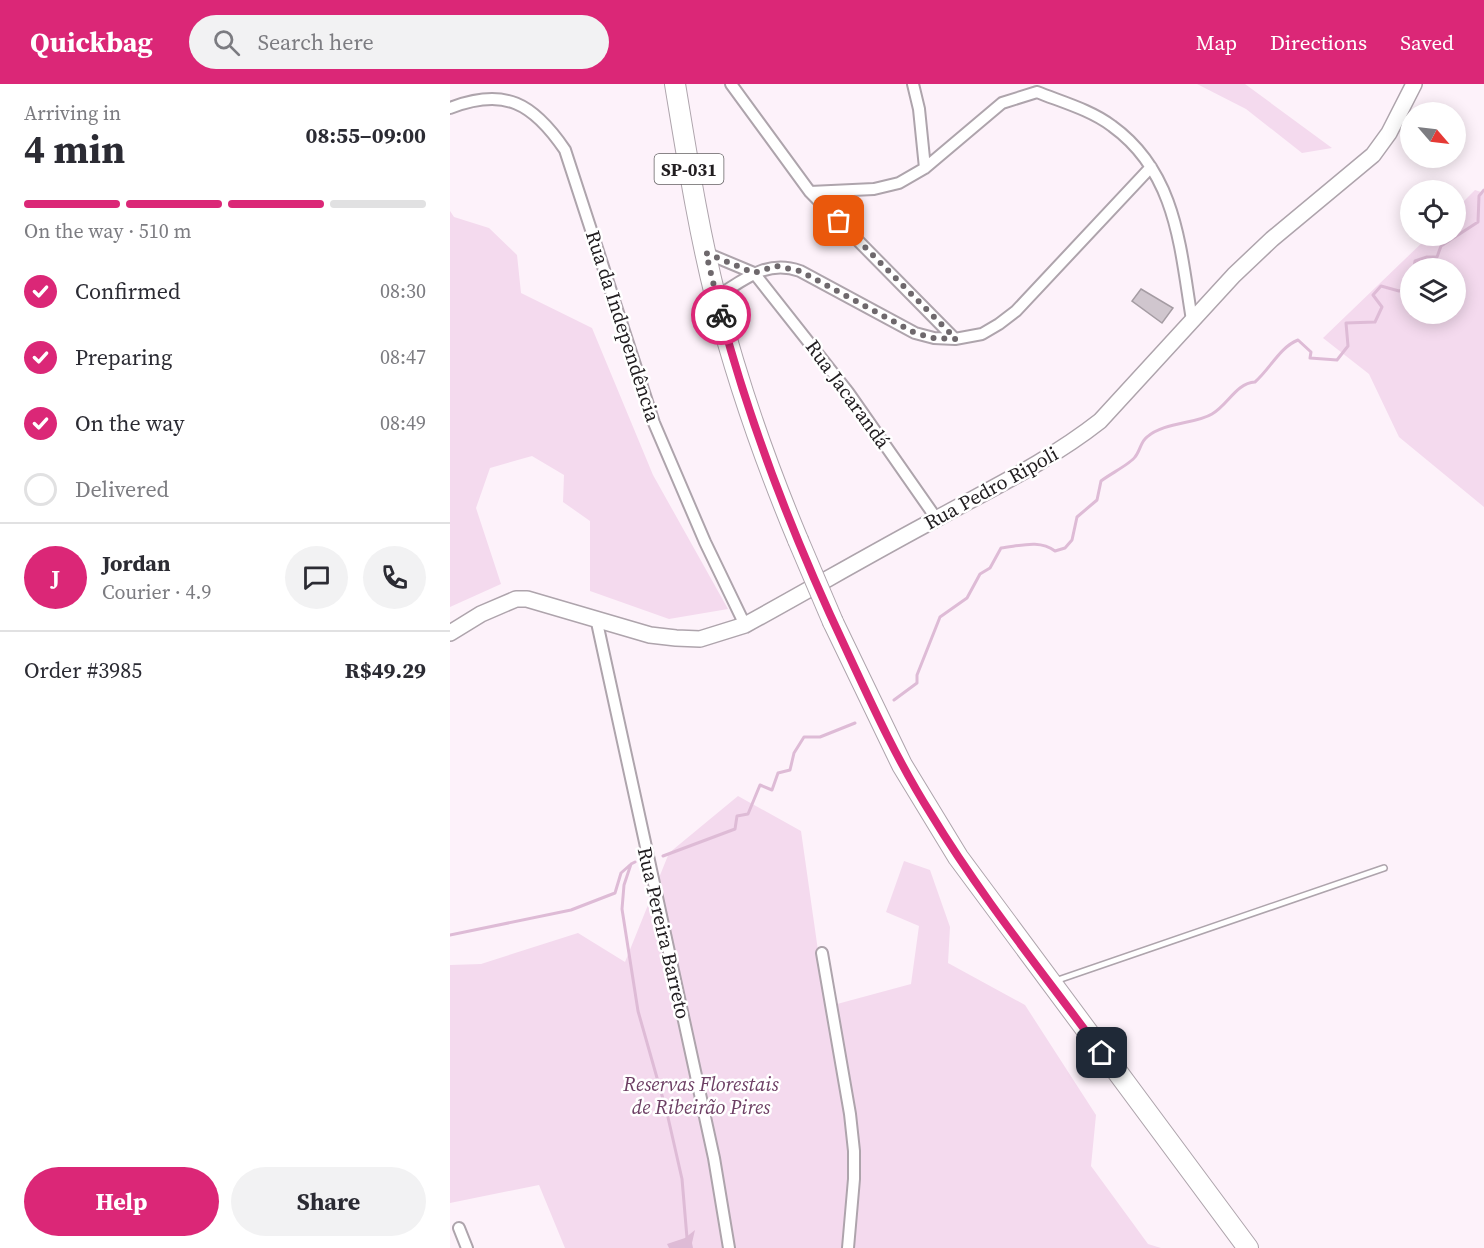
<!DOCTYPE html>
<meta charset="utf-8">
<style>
:root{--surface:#fff;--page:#f2f2f3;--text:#2b2b33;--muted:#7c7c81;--line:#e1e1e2;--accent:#db2777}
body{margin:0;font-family:"Source Serif 4",serif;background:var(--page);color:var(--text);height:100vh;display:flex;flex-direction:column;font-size:22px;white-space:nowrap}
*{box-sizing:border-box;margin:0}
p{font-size:20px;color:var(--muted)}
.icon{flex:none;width:33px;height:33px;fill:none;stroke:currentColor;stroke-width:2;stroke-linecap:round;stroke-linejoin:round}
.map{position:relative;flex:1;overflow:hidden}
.sheet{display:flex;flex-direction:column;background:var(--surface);width:450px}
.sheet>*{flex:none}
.needle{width:39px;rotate:118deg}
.controls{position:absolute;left:950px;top:18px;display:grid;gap:12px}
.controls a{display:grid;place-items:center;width:66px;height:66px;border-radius:50%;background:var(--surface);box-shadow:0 3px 15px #0003;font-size:30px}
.pin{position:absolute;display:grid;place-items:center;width:51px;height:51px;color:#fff;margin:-26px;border-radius:12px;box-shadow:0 3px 9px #0006}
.courier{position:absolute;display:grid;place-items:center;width:60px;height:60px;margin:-30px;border:4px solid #db2777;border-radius:50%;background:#fff;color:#222;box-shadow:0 2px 8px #0007}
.overview em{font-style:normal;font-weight:700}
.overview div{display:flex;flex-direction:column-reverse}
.overview{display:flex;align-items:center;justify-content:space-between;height:102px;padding:0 24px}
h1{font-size:39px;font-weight:700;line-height:45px}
.bar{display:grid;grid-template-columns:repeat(4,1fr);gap:9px 6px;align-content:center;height:72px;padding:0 24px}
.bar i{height:8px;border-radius:4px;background:var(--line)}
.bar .on{background:var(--accent)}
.bar p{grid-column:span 4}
.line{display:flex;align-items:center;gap:15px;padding:0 24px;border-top:2px solid var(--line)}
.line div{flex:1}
.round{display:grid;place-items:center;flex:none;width:63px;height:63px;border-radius:32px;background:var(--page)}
ol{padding:0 24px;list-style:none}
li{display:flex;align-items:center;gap:18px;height:66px}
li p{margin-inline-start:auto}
li .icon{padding:6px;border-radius:50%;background:var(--accent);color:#fff;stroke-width:4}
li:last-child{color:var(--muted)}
li i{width:33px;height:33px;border:3px solid var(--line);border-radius:50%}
.button{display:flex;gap:12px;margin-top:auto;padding:12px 24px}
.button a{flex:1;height:69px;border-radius:36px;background:var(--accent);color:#fff;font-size:24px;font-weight:700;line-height:69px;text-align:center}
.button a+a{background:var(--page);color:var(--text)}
header{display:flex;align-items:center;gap:36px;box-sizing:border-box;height:84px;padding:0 30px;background:var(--accent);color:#fff}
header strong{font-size:28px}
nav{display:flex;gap:33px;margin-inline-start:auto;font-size:21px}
.search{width:420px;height:54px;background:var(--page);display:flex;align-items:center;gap:15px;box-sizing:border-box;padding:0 21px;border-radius:33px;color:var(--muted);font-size:22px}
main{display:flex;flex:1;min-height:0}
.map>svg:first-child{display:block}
.green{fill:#f4daee;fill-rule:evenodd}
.water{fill:#debbd6}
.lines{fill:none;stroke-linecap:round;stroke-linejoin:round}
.stream{stroke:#debbd6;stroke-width:3}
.building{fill:#d0c6ce;stroke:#a59ca3;stroke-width:1.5}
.lane-casing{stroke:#aea4ac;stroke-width:8}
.street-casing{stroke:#aea4ac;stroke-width:14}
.secondary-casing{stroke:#aea4ac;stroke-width:18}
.highway-casing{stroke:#aea4ac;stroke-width:22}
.lane{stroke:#fff;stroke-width:5}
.street{stroke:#fff;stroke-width:10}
.secondary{stroke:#fff;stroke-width:15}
.highway{stroke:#fff;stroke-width:20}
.highway-bridge-casing{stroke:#aea4ac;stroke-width:22;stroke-linecap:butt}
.highway-bridge{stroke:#fff;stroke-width:20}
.done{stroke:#6e686c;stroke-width:6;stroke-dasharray:0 10.8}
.route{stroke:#db2777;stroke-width:8}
.labels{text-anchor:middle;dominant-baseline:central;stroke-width:5;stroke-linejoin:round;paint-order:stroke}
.shield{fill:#fff;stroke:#646163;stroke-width:1.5}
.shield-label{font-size:18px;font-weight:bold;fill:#211d20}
.street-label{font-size:20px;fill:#211d20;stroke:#fff}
.park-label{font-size:20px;font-style:italic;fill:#6c3e63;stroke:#fff}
</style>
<header>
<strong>Quickbag</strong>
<div class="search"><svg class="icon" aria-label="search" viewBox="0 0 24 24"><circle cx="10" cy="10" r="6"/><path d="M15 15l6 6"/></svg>Search here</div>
<nav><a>Map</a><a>Directions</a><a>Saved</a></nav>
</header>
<main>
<section class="sheet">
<div class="overview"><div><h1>4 min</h1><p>Arriving in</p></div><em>08:55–09:00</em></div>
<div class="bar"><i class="on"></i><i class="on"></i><i class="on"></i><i></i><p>On the way · 510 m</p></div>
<ol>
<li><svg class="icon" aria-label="check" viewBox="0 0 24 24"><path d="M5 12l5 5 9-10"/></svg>Confirmed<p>08:30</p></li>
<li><svg class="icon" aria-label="check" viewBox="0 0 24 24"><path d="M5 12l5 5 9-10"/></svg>Preparing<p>08:47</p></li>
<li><svg class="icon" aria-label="check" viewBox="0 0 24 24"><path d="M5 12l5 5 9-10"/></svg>On the way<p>08:49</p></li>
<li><i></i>Delivered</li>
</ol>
<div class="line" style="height:108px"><b class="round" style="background:var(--accent);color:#fff">J</b><div><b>Jordan</b><p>Courier · 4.9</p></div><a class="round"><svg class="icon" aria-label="chat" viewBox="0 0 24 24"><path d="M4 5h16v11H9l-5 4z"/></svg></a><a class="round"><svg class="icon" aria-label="phone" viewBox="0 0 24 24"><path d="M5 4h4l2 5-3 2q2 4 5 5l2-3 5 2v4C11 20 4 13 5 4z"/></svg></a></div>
<div class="line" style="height:78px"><div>Order #3985</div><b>R$49.29</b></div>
<div class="button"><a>Help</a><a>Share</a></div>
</section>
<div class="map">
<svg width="1034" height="1164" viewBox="0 0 1034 1164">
<rect width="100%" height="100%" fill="#fdf2fa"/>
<path class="green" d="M747,0H795L882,64L852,69L796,25Z
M1025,106L1034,109V423L949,353L919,290L873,254L979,152H1005V126ZM1005,184V230H960V184Z
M0,127L4,133L39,144L67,171L71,209L142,244L203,391L278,525L219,535L140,507V437L113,418L114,391L82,372L40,384L26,424L51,500L0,523Z
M288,712L351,747L376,923L461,900L469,842L436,828L454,777L480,786L500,843L498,879L575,921L646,1031L641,1082L698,1160L711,1164H115L89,1101L0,1119V881L31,880L128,849L175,878L219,769Z"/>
<path class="water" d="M245,1146L242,1159L243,1164H219L217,1160L235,1154Z"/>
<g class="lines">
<path class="stream" d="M964,184L965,177L977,173H987L991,162L1028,138L1029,112L1034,106
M444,616L467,599V591L490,533L517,514L530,490L540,484L551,464C570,462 589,455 605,467L615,464L622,456L627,433L647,416L651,397C660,390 680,380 685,373C690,367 691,357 697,353C714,338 746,340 762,330C778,321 786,299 805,298C820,285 830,263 848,256L861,268L860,274L887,276L898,262L896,239L925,238L932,223L923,211L931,202L949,207L960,204
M213,772L285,745L287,732L298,730L310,701L322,706L328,689L340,686L344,669L354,653H370L405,639
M185,778L181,780L174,801L172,825L188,927L217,1029L232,1095L237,1154
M0,851L121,826L165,809L171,789L180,781"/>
</g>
<path class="building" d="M691,205L723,224L712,239L682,217Z"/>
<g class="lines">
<defs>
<path id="lane" d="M605,897L934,784"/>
<path id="street" d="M281,0L360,108L505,255
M463,0L469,25L475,84
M587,8C612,18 641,26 662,42C727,89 730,164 742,236
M0,24C55,3 83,19 115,66L204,339L255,458L295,541
M360,108L424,105L449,99L475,84L552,19L587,8
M256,169L304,189L398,308L486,434
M266,213C294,196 316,175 350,187L465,249L484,254L505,255L532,250L549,240L566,227L701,83
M146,534L264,1074L279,1164
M372,869L400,1030L404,1067V1095L398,1164
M9,1144L17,1164"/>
<path id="secondary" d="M0,549L31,530L66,515H77L200,551L226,554L250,555L295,541C359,506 422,469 486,435C542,404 599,377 650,337L784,191L822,155L923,71L939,49L964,0"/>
<path id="highway" d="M225,0C237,72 248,144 266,215C287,297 315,377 348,456
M383,538L452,681L508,773L798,1164"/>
</defs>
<use href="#lane" class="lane-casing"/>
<use href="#street" class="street-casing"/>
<use href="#secondary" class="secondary-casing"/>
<use href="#highway" class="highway-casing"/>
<use href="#lane" class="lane"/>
<use href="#street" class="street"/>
<use href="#secondary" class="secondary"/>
<use href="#highway" class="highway"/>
<defs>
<path id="highway-bridge" d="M348,456L383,538"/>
</defs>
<use href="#highway-bridge" class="highway-bridge-casing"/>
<use href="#highway-bridge" class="highway-bridge"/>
</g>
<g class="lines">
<path class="done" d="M271,231L256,169L304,189L326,182L350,187L465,249L484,254L506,255L389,137"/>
<path class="route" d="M271,231C302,347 345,457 396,565C422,621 448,678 481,730C532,814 594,890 652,969"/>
</g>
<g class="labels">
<rect class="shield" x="204.5" y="70" width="69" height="30" rx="4.5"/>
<g class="shield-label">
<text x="239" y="85">SP-031</text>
</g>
<g class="street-label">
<text transform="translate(173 242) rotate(72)">Rua da Independência</text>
<text transform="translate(398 310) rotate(54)">Rua Jacarandá</text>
<text transform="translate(541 404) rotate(-29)">Rua Pedro Ripoli</text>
<text transform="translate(214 849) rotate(77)">Rua Pereira Barreto</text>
</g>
<g class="park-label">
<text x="251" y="1000">Reservas Florestais<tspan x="251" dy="23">de Ribeirão Pires</tspan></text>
</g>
</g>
</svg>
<div class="controls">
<a><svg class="needle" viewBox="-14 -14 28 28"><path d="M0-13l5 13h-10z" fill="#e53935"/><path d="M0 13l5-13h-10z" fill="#7c7c81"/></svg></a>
<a><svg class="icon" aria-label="locate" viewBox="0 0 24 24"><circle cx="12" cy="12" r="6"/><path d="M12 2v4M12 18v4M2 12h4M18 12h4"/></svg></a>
<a><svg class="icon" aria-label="layers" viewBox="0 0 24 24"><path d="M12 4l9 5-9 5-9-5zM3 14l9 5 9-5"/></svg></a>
</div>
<div class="pin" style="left:389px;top:137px;background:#ea580c"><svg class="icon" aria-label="bag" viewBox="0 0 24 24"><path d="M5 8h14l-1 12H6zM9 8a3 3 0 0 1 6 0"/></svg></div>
<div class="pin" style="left:652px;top:969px;background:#1f2937"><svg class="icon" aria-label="home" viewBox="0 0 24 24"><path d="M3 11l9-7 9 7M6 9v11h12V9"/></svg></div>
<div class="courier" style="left:271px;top:231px"><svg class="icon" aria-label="bike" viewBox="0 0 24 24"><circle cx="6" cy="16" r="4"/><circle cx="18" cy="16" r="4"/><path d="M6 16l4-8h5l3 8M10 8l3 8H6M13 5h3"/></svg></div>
</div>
</main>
